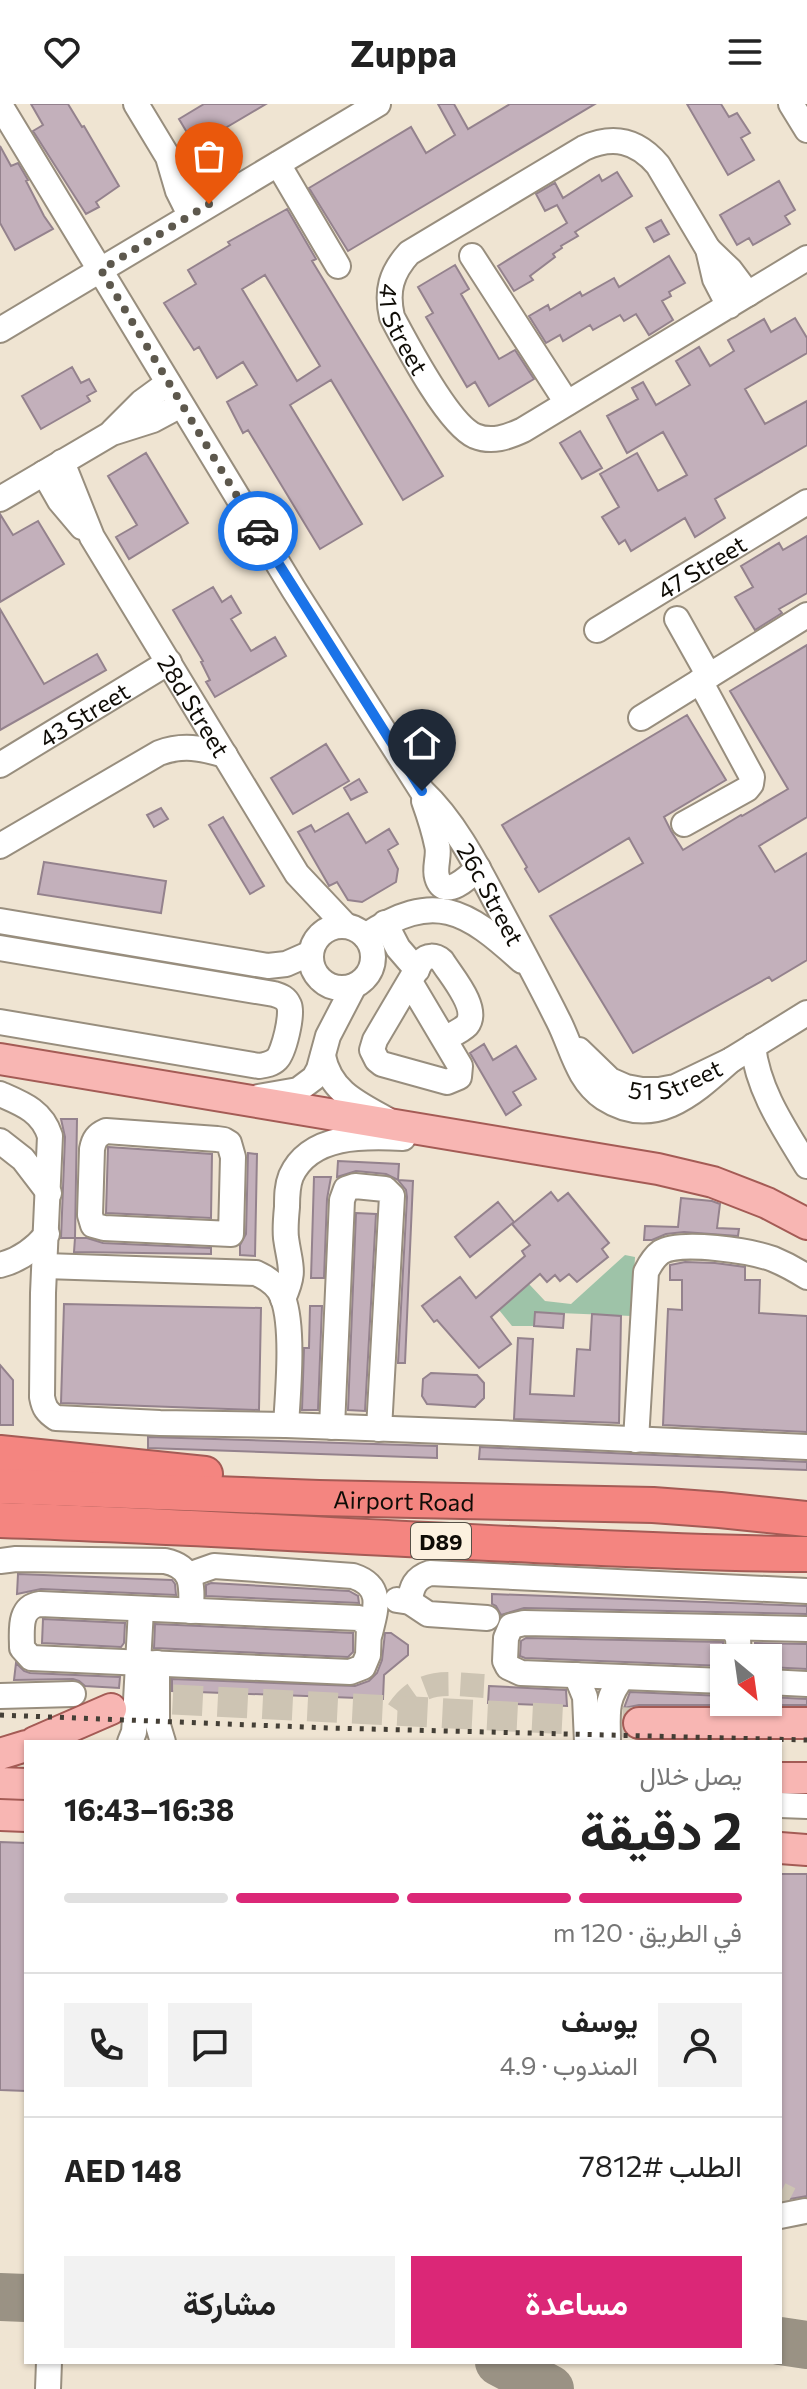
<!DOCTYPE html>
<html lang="ar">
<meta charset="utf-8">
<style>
:root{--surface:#fff;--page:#f2f2f2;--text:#222;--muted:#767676;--line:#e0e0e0;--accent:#db2777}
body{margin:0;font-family:Commissioner,Vazirmatn,sans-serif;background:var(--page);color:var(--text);direction:rtl;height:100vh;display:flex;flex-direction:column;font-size:30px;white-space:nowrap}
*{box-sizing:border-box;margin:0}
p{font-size:26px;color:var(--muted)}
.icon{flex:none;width:44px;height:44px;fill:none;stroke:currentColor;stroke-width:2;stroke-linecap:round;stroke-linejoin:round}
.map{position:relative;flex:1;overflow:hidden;direction:ltr}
.sheet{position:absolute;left:24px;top:1636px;width:758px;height:624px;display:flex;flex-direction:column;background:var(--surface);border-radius:0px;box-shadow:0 2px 6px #0004;direction:rtl}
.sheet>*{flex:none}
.needle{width:52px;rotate:151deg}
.fabs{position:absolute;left:710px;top:1540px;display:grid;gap:16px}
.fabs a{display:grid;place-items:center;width:72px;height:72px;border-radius:0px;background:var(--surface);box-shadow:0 2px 6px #0004;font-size:40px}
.pin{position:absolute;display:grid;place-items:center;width:68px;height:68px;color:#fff;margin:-82px -34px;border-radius:50% 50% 50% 0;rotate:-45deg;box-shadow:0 0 8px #0007}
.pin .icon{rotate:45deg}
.courier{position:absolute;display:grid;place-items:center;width:80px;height:80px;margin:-40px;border:6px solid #1a73e8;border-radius:50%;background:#fff;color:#222;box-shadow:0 2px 10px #0007}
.summary em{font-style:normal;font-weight:700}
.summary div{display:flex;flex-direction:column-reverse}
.summary{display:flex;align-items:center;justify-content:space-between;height:136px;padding:0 40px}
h1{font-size:52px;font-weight:700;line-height:60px}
.bar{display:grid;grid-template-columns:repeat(4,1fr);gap:12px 8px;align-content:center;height:96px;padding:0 40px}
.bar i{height:10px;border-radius:6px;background:var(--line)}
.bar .current{background:var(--accent)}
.bar p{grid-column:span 4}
.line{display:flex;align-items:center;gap:20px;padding:0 40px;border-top:2px solid var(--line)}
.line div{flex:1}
.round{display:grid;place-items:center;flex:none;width:84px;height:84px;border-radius:0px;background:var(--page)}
.cta{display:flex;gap:16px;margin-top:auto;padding:16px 40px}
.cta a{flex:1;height:92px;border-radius:0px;background:var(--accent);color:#fff;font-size:32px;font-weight:700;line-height:92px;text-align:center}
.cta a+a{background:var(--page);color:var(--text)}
header{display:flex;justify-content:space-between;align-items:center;height:104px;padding:0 40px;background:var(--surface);font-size:36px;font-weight:700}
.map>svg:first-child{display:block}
.green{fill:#9ec3a8}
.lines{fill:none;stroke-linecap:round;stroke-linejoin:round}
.taxiway{stroke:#9a9284;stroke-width:48}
.building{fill:#c3b0bb;stroke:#94828d;stroke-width:2;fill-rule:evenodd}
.minor-tunnel{stroke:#cdc4b3;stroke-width:24;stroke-dasharray:24 12;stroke-linecap:butt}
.major-tunnel{stroke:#cdc4b3;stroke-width:30;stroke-dasharray:30 15;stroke-linecap:butt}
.minor-casing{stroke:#988e7e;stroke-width:28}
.major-casing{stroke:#a45b55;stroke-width:34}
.highway-casing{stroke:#a45b55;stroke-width:38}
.minor{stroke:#fff;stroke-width:24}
.major{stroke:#f8b6b3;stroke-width:30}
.highway{stroke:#f48580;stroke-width:34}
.rail{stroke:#443f36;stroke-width:5;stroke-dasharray:4 8;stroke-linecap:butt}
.done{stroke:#5d584d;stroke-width:8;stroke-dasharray:0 14.4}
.route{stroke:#1a73e8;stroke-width:10}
.labels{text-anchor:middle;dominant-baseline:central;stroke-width:8;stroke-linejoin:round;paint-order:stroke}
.shield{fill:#fcf1df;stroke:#565147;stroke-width:2}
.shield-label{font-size:22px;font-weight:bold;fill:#0f0c06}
.street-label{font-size:24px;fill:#0f0c06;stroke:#fcf1df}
</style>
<header><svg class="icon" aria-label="menu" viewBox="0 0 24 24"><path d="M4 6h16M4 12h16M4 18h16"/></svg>Zuppa<svg class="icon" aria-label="heart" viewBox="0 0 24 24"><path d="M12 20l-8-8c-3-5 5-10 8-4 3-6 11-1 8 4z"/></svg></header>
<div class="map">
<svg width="807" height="2285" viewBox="0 0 807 2285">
<rect width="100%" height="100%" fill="#efe4d2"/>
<path class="green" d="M625,1151L635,1153L632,1212L535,1208L534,1222H512L499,1206L529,1180L545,1197L571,1200Z"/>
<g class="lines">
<path class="taxiway" d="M0,2193L26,2194
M780,2237L807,2241
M499,2258L550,2285"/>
</g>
<path class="building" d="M31,0H68L82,23L84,22L119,82L96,98L99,103L86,110L33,27L43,21Z
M204,0H266L195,42L179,15Z
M438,0H454L468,25L510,0H595L348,147L309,84L411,23L426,49L455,31Z
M687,0H721L729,13L737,9L750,29L741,34L754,56L728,71Z
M0,42L11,62L18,59L28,76L26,77L44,112L53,125L15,146L0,119Z
M617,68L632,92L575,128L578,132L561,142L562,144L553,150L555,153L530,172L533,176L514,187L498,162L567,119L557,101L545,107L536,90L555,79L563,94L599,71L602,77Z
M779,77L795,106L785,112L790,120L753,141L749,134L737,141L720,111Z
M287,105L316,155L312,157L443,372L403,396L331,276L290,301L362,420L320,445L248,326L243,329L227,298L257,281L243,258L217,274L199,243L194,246L164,199L196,180L188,166L230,141L228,138ZM265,171L320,262L297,277L242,185Z
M661,116L669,130L654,138L646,124Z
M669,152L685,179L669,188L671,192L662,197L673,216L649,231L636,210L624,217L620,211L593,226L590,221L563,237L560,231L546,239L529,212L548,201L550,206L580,188L582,192L614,174L619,183Z
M455,161L469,185L461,190L499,255L515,246L534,275L489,302L475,278L467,283L426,213L433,209L418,183Z
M795,214L807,234V249L745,285L765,320L807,297V341L715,395L725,414L695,433L685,414L631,447L625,436L619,440L602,413L619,403L600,370L637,349L658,387L687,371L663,328L627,349L607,312L638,295L632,284L643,278L656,301L690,281L676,257L699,243L710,262L734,247L728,236L764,215L771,228Z
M72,263L81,279L89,275L96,287L87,292L90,297L41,325L22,292Z
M580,327L602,364L582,375L560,339Z
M146,349L188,419L129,455L116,433L137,421L108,372Z
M0,410L13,431L38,417L64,460L0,498Z
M807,432V489L779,505L782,509L755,526L735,493L753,483L741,462L779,439L783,446Z
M213,483L222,498L231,492L241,509L231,515L251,547L275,533L286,552L215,593L206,578L210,576L201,558L203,557L173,506Z
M0,505L44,580L97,550L106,566L0,626Z
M807,541V713L759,742L775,768L807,749V856L772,877L769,873L633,949L550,812L643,759L629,734L539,788L525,765L527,763L502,721L687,611L726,676L664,713L671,727L683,746L741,711L742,712L788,685L730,587Z
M326,640L349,677L293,710L271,674Z
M359,675L367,688L351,696L344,684Z
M161,704L168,715L154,723L147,711Z
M348,709L366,739L389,725L398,740L388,746L398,765L396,778L362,798L348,796L337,778L329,782L328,780L298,728L311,721L315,728Z
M223,713L264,782L250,790L209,721Z
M44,758L166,777L161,809L38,790Z
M484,940L493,956L516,942L536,975L513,988L521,1001L506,1011L470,949Z
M61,1015H77L75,1134H61L65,1033Z
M108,1043L212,1050L211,1114L106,1109Z
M248,1049L257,1050L255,1152L240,1151V1141L246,1130Z
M338,1057L399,1060L398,1076L386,1070L356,1067L337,1073Z
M314,1073H331L327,1095L324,1174H311Z
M398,1076L413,1077L405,1259H398L407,1093L406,1086Z
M551,1088L558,1097L568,1089L609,1139L602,1145L608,1153L577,1178L569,1170L560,1177L555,1171L547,1178L540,1170L491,1213L511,1240L479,1264L437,1216L434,1218L422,1202L460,1173L476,1194L525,1152L522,1147L530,1141L512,1120Z
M681,1094L712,1097L720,1100L717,1124L739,1125L738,1132L684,1128L666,1130L652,1136H644L645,1122L678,1123Z
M498,1098L514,1118L470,1153L455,1133Z
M356,1109L376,1110L365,1307L348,1306Z
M75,1134H87L103,1139L211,1144V1150L74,1148Z
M685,1158L715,1159L745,1163V1176H760L759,1209L807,1212V1328L663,1321L668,1205L682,1206V1176H670V1161Z
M64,1200L261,1204L259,1306L61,1299Z
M310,1202H322L318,1306H302L304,1244H309Z
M535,1208L564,1210L563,1224L534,1222Z
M592,1210L621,1212L619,1319L514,1315L518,1234L533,1235L530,1290L574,1292L577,1245L590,1246Z
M0,1261L13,1276V1321H0Z
M431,1269L477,1271L484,1279V1294L475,1303L427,1300L422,1292L423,1275Z
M148,1333L437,1342V1354L148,1344Z
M480,1343L807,1358V1366L479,1355Z
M18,1470L172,1476L175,1480L176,1491L41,1485L17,1490Z
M211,1479L349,1487L358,1492L359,1499L206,1492V1481Z
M492,1490L807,1502V1510L524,1504L501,1511L496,1502L492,1500Z
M43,1515L125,1519L124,1539L121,1543L42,1539Z
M155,1520L353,1529V1548L348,1553L154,1544Z
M385,1529H391L408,1541V1551L384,1571L383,1595L172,1587V1575L355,1582L369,1577L377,1569L382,1556Z
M526,1534L723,1538L724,1562L525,1554L520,1552L521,1537Z
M755,1539L807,1540V1565L768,1563V1554H755Z
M16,1559L24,1567L30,1569L120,1573L119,1584L85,1582L79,1577L73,1575L14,1576Z
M489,1582L566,1586L567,1602L488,1599Z
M630,1588L724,1592V1601H639L624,1604Z
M768,1593L807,1595V1601H768Z
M0,1738L26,1739V1987L0,1986Z
M780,1770H807V2092L790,2095L780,2094Z"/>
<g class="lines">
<path class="minor-tunnel" d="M398,1607C421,1573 448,1580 484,1582
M780,2090L790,2095"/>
<path class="major-tunnel" d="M128,1599L162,1595L639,1619"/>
<defs>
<g id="minor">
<path d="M136,0L168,53L178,87L190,111"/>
<path d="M791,0L807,26"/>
<path id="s1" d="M0,1L294,486L422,687C454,717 476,760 496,798C517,837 538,876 558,916C572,943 577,976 604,994C655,1027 695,988 731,956"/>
<path d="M170,55L195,77L209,100"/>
<path d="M278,60L338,162"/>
<path d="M708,145L730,166L748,190"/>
<path d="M472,152L567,299"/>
<path id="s2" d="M729,202L715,175L708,145L658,61C637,36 613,31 584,44L409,149C391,169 386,187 392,213C407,241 448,320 475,332C492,339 508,333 523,326L807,154"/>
<path d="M0,226L378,0"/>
<path d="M113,327L142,298L168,279"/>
<path id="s3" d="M62,358L92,433L297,770L346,822"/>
<path d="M44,369L60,397L82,423"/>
<path d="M0,395L112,329L153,316L181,301"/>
<path d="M677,515L709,572"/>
<path id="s4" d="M597,526L807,398"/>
<path d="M641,614L807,511"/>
<path id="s5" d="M0,661L169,558"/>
<path d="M424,697C429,711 434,726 437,741C440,751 434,763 437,773C444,798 470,772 478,764"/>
<path d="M684,720L747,685L751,680L752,673L700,577"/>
<path d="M0,742L159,649C183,640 201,644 225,651"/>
<path d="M0,817L268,862L286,860L311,849"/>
<path d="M385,819L398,844L417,866"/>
<circle cx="342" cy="853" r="31"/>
<path d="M365,832C435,786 466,806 522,857"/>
<path d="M0,844L274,890C281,892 286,894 289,901C293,910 284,948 277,955C272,960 266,961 259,962L0,918"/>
<path d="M410,878L460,962L459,973L447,978L382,960L377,956L372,946L375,936L421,858C427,851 435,851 442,857C451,872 480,904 467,921C461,927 451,931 444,935"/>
<path d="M753,942C758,987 784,1024 807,1062"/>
<path id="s6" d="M579,946L610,976L626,983L642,986H659L675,983L731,956L807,909"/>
<path d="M323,952C330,987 357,999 386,1015"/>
<path d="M0,990C23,1000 42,1007 50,1032L43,1189L42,1293C44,1304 47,1308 56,1314L160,1319L286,1321L498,1329L807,1343"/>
<path d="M258,993L298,986L314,974L319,965L328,932L354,882"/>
<path d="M106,1027L217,1035L224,1036L229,1039L233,1053L231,1130L104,1124L93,1121L90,1111L92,1045C94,1035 97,1031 106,1027Z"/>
<path d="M0,1037L23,1055L49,1089"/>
<path d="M0,1161C20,1156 34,1146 47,1130"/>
<path d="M45,1162L256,1169C267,1174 279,1182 283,1194C294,1224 288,1288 286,1321"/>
<path d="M283,1195C296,1166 290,1163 286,1134C285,1124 286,1113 287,1103C287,1092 287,1082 291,1072C310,1030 365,1032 403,1034"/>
<path d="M332,1323L342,1096L346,1085L355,1082L385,1085L392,1092L379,1325"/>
<path d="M636,1336L646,1168C650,1160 654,1153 661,1148C681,1136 751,1147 773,1155C785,1160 796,1166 807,1173"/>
<path d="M0,1457L16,1455L165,1457C194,1463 192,1482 191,1507"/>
<path d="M197,1468L214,1462L353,1472C384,1482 376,1505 370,1529"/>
<path d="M397,1496L410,1498L428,1510L487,1514"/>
<path d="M410,1498C411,1483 415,1474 430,1469L807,1487"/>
<path d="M40,1500L359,1514L369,1522L368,1551L363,1563L350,1568L31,1554L22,1544C22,1527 18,1503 40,1500Z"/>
<path d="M733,1524L738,1534L739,1554"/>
<path d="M157,1559V1618L163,1638"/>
<path d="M576,1571L585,1593L587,1638"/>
<path d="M724,1577L521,1569L508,1563L505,1557L506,1534L511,1522L524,1519L807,1525"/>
<path d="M768,1578L807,1580"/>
<path d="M0,1592L73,1590"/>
<path d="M130,1638L134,1628L135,1615L141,1505"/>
<path d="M608,1638C608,1611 604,1595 623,1573"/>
<path d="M780,1701L807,1702"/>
<path d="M780,2112L805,2107"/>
<path d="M48,2285L49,2258"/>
</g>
<path id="major" d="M0,955L658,1065L713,1078L767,1099L807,1120
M639,1619H807
M35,1638L111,1605
M0,1650L26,1642
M780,1674H807
M0,1679L26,1680
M0,1711L26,1712
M780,1744L807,1746"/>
<g id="highway">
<path d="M0,1349L205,1370"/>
<path id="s7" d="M0,1382L319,1394L653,1401L720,1406L807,1415"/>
<path d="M0,1416C178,1422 356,1433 534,1441C625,1445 716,1450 807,1450"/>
</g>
</defs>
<use href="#minor" class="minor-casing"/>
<use href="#major" class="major-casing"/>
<use href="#highway" class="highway-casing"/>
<use href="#minor" class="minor"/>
<use href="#major" class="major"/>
<use href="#highway" class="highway"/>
<path class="rail" d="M0,1611L329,1624L807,1636"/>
</g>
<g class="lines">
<path class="done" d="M209,100L101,166L258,427"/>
<path class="route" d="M258,427L422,687"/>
</g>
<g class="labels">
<rect class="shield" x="411" y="1419" width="60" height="36" rx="6"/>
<g class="shield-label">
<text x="441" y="1437">D89</text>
</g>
<g class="street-label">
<text stroke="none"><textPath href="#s2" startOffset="530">41 Street</textPath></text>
<text stroke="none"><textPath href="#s4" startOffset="122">47 Street</textPath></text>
<text stroke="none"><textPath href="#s3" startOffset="278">28d Street</textPath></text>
<text stroke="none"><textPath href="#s5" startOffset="98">43 Street</textPath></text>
<text stroke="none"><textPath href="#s1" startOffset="930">26c Street</textPath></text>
<text stroke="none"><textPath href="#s6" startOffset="112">51 Street</textPath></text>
<text stroke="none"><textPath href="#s7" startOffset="404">Airport Road</textPath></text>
</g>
</g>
</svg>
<div class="fabs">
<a><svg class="needle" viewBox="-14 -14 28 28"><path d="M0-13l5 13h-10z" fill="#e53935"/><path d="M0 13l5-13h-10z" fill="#767676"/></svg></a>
</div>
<div class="pin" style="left:209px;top:100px;background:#ea580c"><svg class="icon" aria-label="bag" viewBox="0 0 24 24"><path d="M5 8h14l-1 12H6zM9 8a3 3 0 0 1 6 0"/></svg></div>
<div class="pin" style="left:422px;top:687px;background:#1f2937"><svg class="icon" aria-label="home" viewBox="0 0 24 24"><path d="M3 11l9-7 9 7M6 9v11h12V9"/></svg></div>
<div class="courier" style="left:258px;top:427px"><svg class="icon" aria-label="car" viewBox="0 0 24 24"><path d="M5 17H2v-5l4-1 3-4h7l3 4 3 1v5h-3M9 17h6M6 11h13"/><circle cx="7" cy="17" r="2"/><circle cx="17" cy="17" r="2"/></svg></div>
<section class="sheet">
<div class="summary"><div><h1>2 دقيقة</h1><p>يصل خلال</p></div><em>16:38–16:43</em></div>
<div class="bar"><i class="current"></i><i class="current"></i><i class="current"></i><i></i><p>في الطريق · 120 m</p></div>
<div class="line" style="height:144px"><a class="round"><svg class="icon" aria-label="person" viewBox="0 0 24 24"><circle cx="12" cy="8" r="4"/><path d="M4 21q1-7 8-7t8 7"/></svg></a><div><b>يوسف</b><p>المندوب · 4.9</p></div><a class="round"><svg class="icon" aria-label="chat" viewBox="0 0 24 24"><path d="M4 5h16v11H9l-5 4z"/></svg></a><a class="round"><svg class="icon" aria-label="phone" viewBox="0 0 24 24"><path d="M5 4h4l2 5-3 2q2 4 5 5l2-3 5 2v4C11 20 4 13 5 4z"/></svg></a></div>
<div class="line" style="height:104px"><div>الطلب #7812</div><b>AED 148</b></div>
<div class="cta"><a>مساعدة</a><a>مشاركة</a></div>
</section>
</div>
